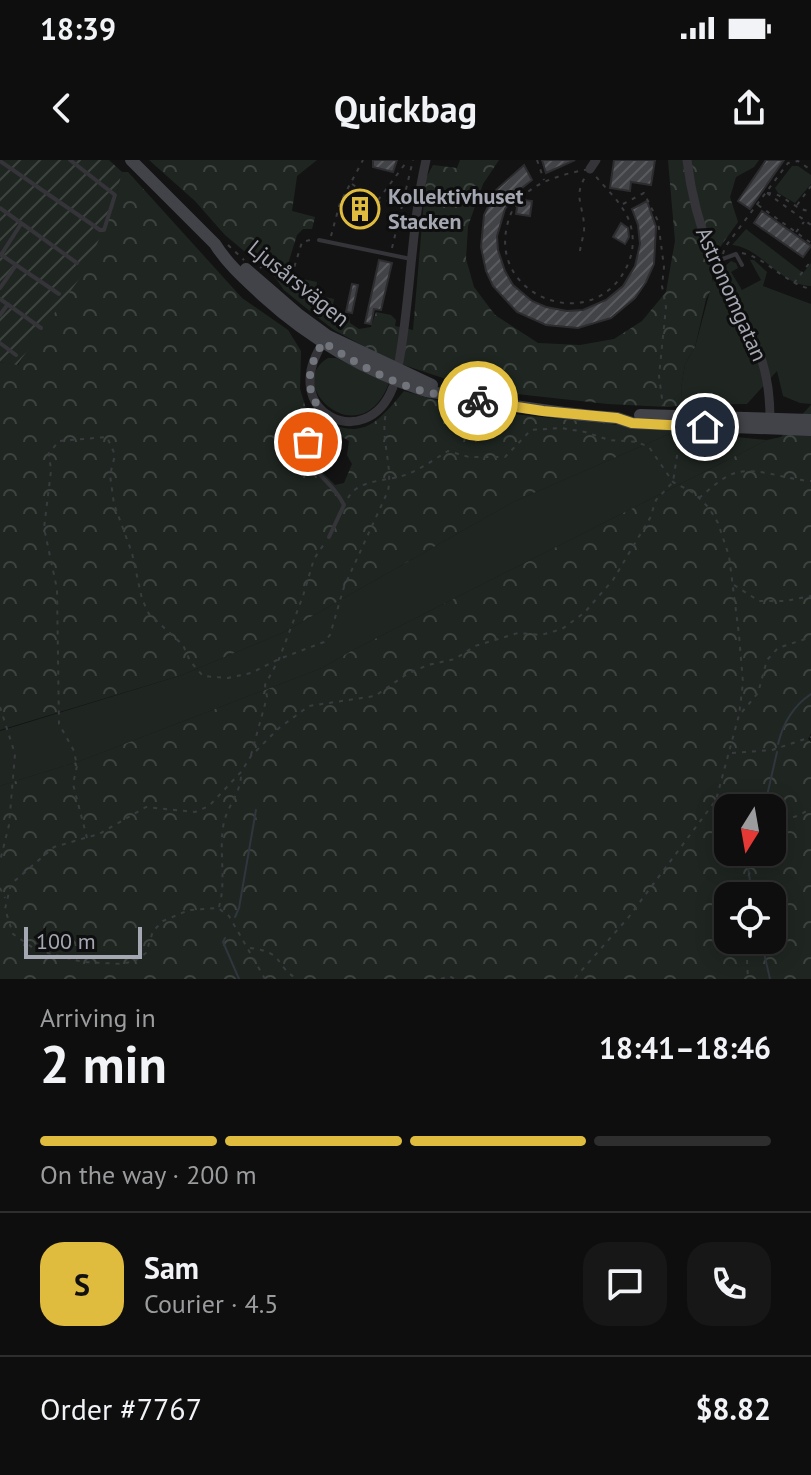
<!DOCTYPE html>
<meta charset="utf-8">
<style>
:root{--surface:#0e0e0f;--page:#171718;--text:#f1f3f6;--muted:#9b9c9e;--line:#2e2e2f;--accent:#e0bc3e}
body{margin:0;font-family:"PT Sans",sans-serif;background:var(--page);color:var(--text);height:100vh;display:flex;flex-direction:column;font-size:30px;white-space:nowrap}
*{box-sizing:border-box;margin:0}
p{font-size:26px;color:var(--muted)}
.icon{flex:none;width:44px;height:44px;fill:none;stroke:currentColor;stroke-width:2;stroke-linecap:round;stroke-linejoin:round}
.map{position:relative;height:819px;overflow:hidden}
.details{display:flex;flex-direction:column;background:var(--surface);flex:1}
.details>*{flex:none}
.needle{width:52px;rotate:191deg}
.buttons{position:absolute;left:714px;top:634px;display:grid;gap:16px}
.buttons a{display:grid;place-items:center;width:72px;height:72px;border-radius:16px;background:var(--surface);box-shadow:0 4px 20px #0003,0 0 0 2px var(--line);font-size:40px}
.scale{position:absolute;left:24px;bottom:20px;width:118px;box-sizing:border-box;padding-left:8px;border:4px solid #a5a8b3;border-top:0;font-size:22px;line-height:28px;white-space:nowrap;color:#a5a8b3;-webkit-text-stroke:6px #0e0e0f;paint-order:stroke}
.pin{position:absolute;display:grid;place-items:center;width:68px;height:68px;color:#fff;margin:-34px;border:4px solid #fff;border-radius:50%;box-shadow:0 2px 8px #0007}
.courier{position:absolute;display:grid;place-items:center;width:80px;height:80px;margin:-40px;border:6px solid #e0bc3e;border-radius:50%;background:#fff;color:#222;box-shadow:0 2px 10px #0007}
.overview em{font-style:normal;font-weight:700}
.overview div{display:flex;flex-direction:column-reverse}
.overview{display:flex;align-items:center;justify-content:space-between;height:136px;padding:0 40px}
h1{font-size:52px;font-weight:700;line-height:60px}
.bar{display:grid;grid-template-columns:repeat(4,1fr);gap:12px 8px;align-content:center;height:96px;padding:0 40px}
.bar i{height:10px;border-radius:6px;background:var(--line)}
.bar .selected{background:var(--accent)}
.bar p{grid-column:span 4}
.line{display:flex;align-items:center;gap:20px;padding:0 40px;border-top:2px solid var(--line)}
.line div{flex:1}
.round{display:grid;place-items:center;flex:none;width:84px;height:84px;border-radius:24px;background:var(--page)}
.status{display:flex;justify-content:space-between;align-items:center;height:56px;padding:0 40px;background:var(--surface);direction:ltr}
.status svg{height:22px;fill:currentColor}
header{display:flex;justify-content:space-between;align-items:center;height:104px;padding:0 40px;background:var(--surface);font-size:36px;font-weight:700}
.map>svg:first-child{display:block}
.grass{fill:#1f2621}
.forest{fill:url(#forest-crowns);fill-rule:evenodd}
.garden{fill:url(#garden-furrows)}
.lines{fill:none;stroke-linecap:round;stroke-linejoin:round}
.stream{stroke:#2f363d;stroke-width:2}
.building{fill:url(#building-hatch);stroke:#2d2d30;stroke-width:2}
.path{stroke:#3a3b3f;stroke-width:2;stroke-dasharray:4 6;stroke-linecap:butt}
.lane{stroke:#343439;stroke-width:4}
.street{stroke:#343439;stroke-width:9}
.secondary{stroke:#424348;stroke-width:12}
.done{stroke:#72747b;stroke-width:8;stroke-dasharray:0 14.4}
.route{stroke:#e0bc3e;stroke-width:10}
.labels{text-anchor:middle;dominant-baseline:central;stroke-width:6;stroke-linejoin:round;paint-order:stroke}
.poi-label{font-size:22px;font-weight:bold;fill:#a5a8b3;stroke:#0e0e0f;text-anchor:start}
.street-label{font-size:22px;fill:#a5a8b3;stroke:#0e0e0f}
</style>
<div class="status"><b>18:39</b><svg viewBox="0 0 49 12"><path d="M0 12V9h3v3zM5 12V6h3v6zM10 12V3h3v9zM15 12V0h3v12zM26 1h20v11H26zM47 4h2v5h-2z"/></svg></div>
<header><svg class="icon" aria-label="back" viewBox="0 0 24 24"><path d="M15 5l-7 7 7 7"/></svg>Quickbag<svg class="icon" aria-label="share" viewBox="0 0 24 24"><path d="M12 15V3M7 8l5-5 5 5M5 13v7h14v-7"/></svg></header>
<div class="map">
<svg width="811" height="819" viewBox="0 0 811 819">
<defs>
<pattern id="forest-crowns" width="20" height="18" patternUnits="userSpaceOnUse" patternTransform="scale(2)"><rect width="20" height="18" fill="#1f2621"/><path d="M2 6a3 3 0 1 1 6 0M12 15a3 3 0 1 1 6 0" fill="none" stroke="#3d433f"/></pattern>
<pattern id="garden-furrows" width="10" height="10" patternUnits="userSpaceOnUse" patternTransform="scale(2)"><rect width="10" height="10" fill="#1f2621"/><path d="M-1 1l2-2M0 10L10 0M9 11l2-2" fill="none" stroke="#3d433f"/></pattern>
<pattern id="building-hatch" width="6" height="6" patternUnits="userSpaceOnUse" patternTransform="scale(2)"><rect width="6" height="6" fill="#424347"/><path d="M-1 1l2-2M0 6l6-6M5 7l2-2" fill="none" stroke="#5a5b5f"/></pattern>
</defs>
<rect width="100%" height="100%" fill="#131314"/>
<path class="grass" d="M792,6H798L811,15V24L795,43L778,33L775,28Z
M746,69L803,113L811,103V126C779,125 762,88 732,85Z
M750,100H754L767,112L763,126L811,144V244L800,243L783,236L777,211L747,244L688,245L682,238L681,228L685,204L695,187L714,116L731,101L736,103L738,108L731,112L742,130L761,120Z
M328,198H336L389,223C361,297 282,225 328,198Z
M676,271L767,280L353,490L322,508L80,601L0,626V571L182,515L284,472L513,342Z"/>
<path class="forest" d="M149,0H317L297,16L292,51L315,57L312,69H303L297,75L286,110L298,118L317,122L315,135L334,139L332,150L349,155L350,163L359,169L371,167L376,152L391,155L396,160L395,166L413,170L426,18L433,5L457,8L460,0H499L483,24L468,66L466,99L474,127L495,155L538,183L580,185L614,179L642,161L666,132L675,81L668,0H759L754,7L736,17L730,37L738,62L710,101L713,126L706,139L695,187L685,204L681,228L682,238L688,245L668,247L608,244L498,232L452,221L389,200L334,170L306,148L284,130L274,116L225,75L195,41Z
M122,12H128L242,138L288,170L301,191L300,229L308,255C359,278 369,274 404,231L457,246L494,252L676,271L513,342L284,472L182,515L0,570V202L18,205L113,48ZM316,261L349,281L347,295L352,304L344,323L335,325L312,302L305,306L296,290L306,264Z
M811,245V573L808,579L811,582V819H0V626L80,601L322,508L353,490L767,280L781,277ZM728,648H772V692H728ZM728,736H772V780H728Z"/>
<path class="garden" d="M0,0H109L122,12L113,48L85,111L17,205L0,202Z"/>
<g class="lines">
<path class="stream" d="M778,584C783,563 793,546 811,534
M761,648L766,640L777,592
M746,692L752,736
M235,757L239,748L256,650
M225,778L223,782L239,819
M761,780L770,819"/>
</g>
<path class="building" d="M373,0H397L393,12L373,7Z
M542,0H575L546,13Z
M614,0H655L651,25L631,22L630,31L610,28Z
M766,0H784L750,49L738,41Z
M524,5L532,20L517,32L505,49L497,76L498,90L505,111L513,125L532,141L546,147L567,151L583,150L606,140L623,126L635,106L640,84L638,65L632,49L647,41L656,67L654,104L646,122L635,138L611,158L578,168L546,165L517,152L493,126L486,111L481,87L484,55L496,30Z
M362,32L376,48L366,65L346,60L343,40Z
M524,40L532,41L530,56L516,54L517,47Z
M762,51L811,86L803,97L754,63Z
M621,63L628,68L629,77L625,84L613,77Z
M379,100L392,103L381,150L374,149L371,164L365,163Z
M352,124L358,125L352,153L346,152Z"/>
<g class="lines">
<path class="path" d="M537,0L544,20
M590,9C603,27 622,41 630,63C634,77 634,90 628,104C596,178 486,138 508,62C518,25 557,15 590,9Z
M352,24L378,42L403,39
M767,33L811,65
M767,33C784,32 794,51 811,51
M378,40L408,0
M623,44L644,33L658,61L664,107L662,126L666,147L659,216L663,246
M758,45L811,83
M797,45L811,26
M796,72L804,62
M331,76L340,43L363,0
M228,85L244,100
M392,88L413,0
M580,91C581,82 585,73 584,65C583,45 573,35 586,16
M742,93C767,98 784,123 811,129
M723,94L725,87L788,3L798,1L811,10
M260,108L263,106L289,114L294,108L302,82L314,79
M794,123L811,101
M348,338C359,318 388,322 408,314C422,308 435,299 448,291L469,297H505L531,270L561,268L585,272L609,280L637,282L649,287L673,322L694,333L709,348L718,363L729,396L739,475L743,523L739,555L716,640L628,758L574,819
M699,338C709,330 719,320 730,315C752,304 785,320 811,321
M734,425L759,441H785L811,436
M0,547L15,594L9,665L0,701
M742,552L758,533L767,500L778,488L811,477
M732,593L772,590L811,577
M251,595L267,537L265,525L279,499L303,436L314,399L326,381
M772,677L785,660L800,655L811,648
M87,678L73,624L77,606L74,591L59,564L57,429L44,368L51,311L49,293L59,281L107,277L115,295L110,315L114,344L132,393L142,439L149,454L183,485L190,501L203,516L228,518L251,513L279,499L324,482L330,475L344,427L388,331C393,305 380,280 386,253
M0,728L5,738
M746,736L747,721L756,692
M219,747C227,719 218,690 224,662C228,645 242,631 241,613
M746,780L748,819
M250,788C286,792 275,808 298,819
M265,819L229,756L218,748L189,750L163,761L153,771L146,793L136,800L123,804L83,802L36,790L13,774L5,749L11,724L54,687L99,674L146,647L195,652L209,646L241,612L251,596L279,568L309,546L375,536L407,514L428,505L455,499L475,486L518,473L541,475L562,469L584,453L613,420L650,358L656,340L673,322L680,276
M441,819L449,816L455,819"/>
<path class="lane" d="M0,1L100,70H104L115,35L70,0
M0,48L77,103
M319,80L411,99
M0,94L59,134
M1,95L21,64
M717,101L736,94L742,105
M0,128L16,105
M0,139L41,168
M0,155L8,144
M0,183L16,195
M319,248L314,252L306,298C318,317 333,323 344,345L329,377"/>
<path class="street" d="M687,0C692,41 704,82 722,119C750,177 771,195 770,264
M590,9L596,0
M325,180C274,252 367,296 393,227
M399,202C411,135 411,66 426,0"/>
<path class="secondary" d="M131,0L215,84C228,105 247,121 265,138C310,179 366,211 423,230C431,233 439,233 447,234C504,245 559,254 617,258L632,263L811,270
M246,109L298,154L328,176L432,225
M640,255L811,260"/>
</g>
<g class="lines">
<path class="done" d="M308,282L314,252L319,248C303,225 310,204 323,182C352,201 394,225 427,232C444,236 461,237 478,241"/>
<path class="route" d="M478,241L543,251L617,258L632,263L705,267"/>
</g>
<defs>
<symbol id="building-ring" viewBox="-11 -11 22 22"><circle r="9.5" fill="#0e0e0f" stroke="#e0bc3e" stroke-width="1.5"/><path d="M-4-6H4V6H1V3H-1V6H-4ZM-2.5-4.3h1.7v1.8h-1.7ZM.8-4.3h1.7v1.8H.8ZM-2.5-1h1.7V.8h-1.7ZM.8-1h1.7V.8H.8Z" fill="#e0bc3e"/></symbol>
</defs>
<g fill-rule="evenodd">
<use href="#building-ring" x="338" y="27" width="44" height="44"/>
</g>
<g class="labels">
<g class="poi-label">
<text x="388" y="36">Kollektivhuset<tspan x="388" dy="25">Stacken</tspan></text>
</g>
<g class="street-label">
<text transform="translate(299 123) rotate(39)">Ljusårsvägen</text>
<text transform="translate(732 134) rotate(66)">Astronomgatan</text>
</g>
</g>
</svg>
<div class="buttons">
<a><svg class="needle" viewBox="-14 -14 28 28"><path d="M0-13l5 13h-10z" fill="#e53935"/><path d="M0 13l5-13h-10z" fill="#9b9c9e"/></svg></a>
<a><svg class="icon" aria-label="locate" viewBox="0 0 24 24"><circle cx="12" cy="12" r="6"/><path d="M12 2v4M12 18v4M2 12h4M18 12h4"/></svg></a>
</div>
<div class="scale">100 m</div>
<div class="pin" style="left:308px;top:282px;background:#ea580c"><svg class="icon" aria-label="bag" viewBox="0 0 24 24"><path d="M5 8h14l-1 12H6zM9 8a3 3 0 0 1 6 0"/></svg></div>
<div class="pin" style="left:705px;top:267px;background:#1f2937"><svg class="icon" aria-label="home" viewBox="0 0 24 24"><path d="M3 11l9-7 9 7M6 9v11h12V9"/></svg></div>
<div class="courier" style="left:478px;top:241px"><svg class="icon" aria-label="bike" viewBox="0 0 24 24"><circle cx="6" cy="16" r="4"/><circle cx="18" cy="16" r="4"/><path d="M6 16l4-8h5l3 8M10 8l3 8H6M13 5h3"/></svg></div>
</div>
<section class="details">
<div class="overview"><div><h1>2 min</h1><p>Arriving in</p></div><em>18:41–18:46</em></div>
<div class="bar"><i class="selected"></i><i class="selected"></i><i class="selected"></i><i></i><p>On the way · 200 m</p></div>
<div class="line" style="height:144px"><b class="round" style="background:var(--accent);color:#111">S</b><div><b>Sam</b><p>Courier · 4.5</p></div><a class="round"><svg class="icon" aria-label="chat" viewBox="0 0 24 24"><path d="M4 5h16v11H9l-5 4z"/></svg></a><a class="round"><svg class="icon" aria-label="phone" viewBox="0 0 24 24"><path d="M5 4h4l2 5-3 2q2 4 5 5l2-3 5 2v4C11 20 4 13 5 4z"/></svg></a></div>
<div class="line" style="height:104px"><div>Order #7767</div><b>$8.82</b></div>
</section>
